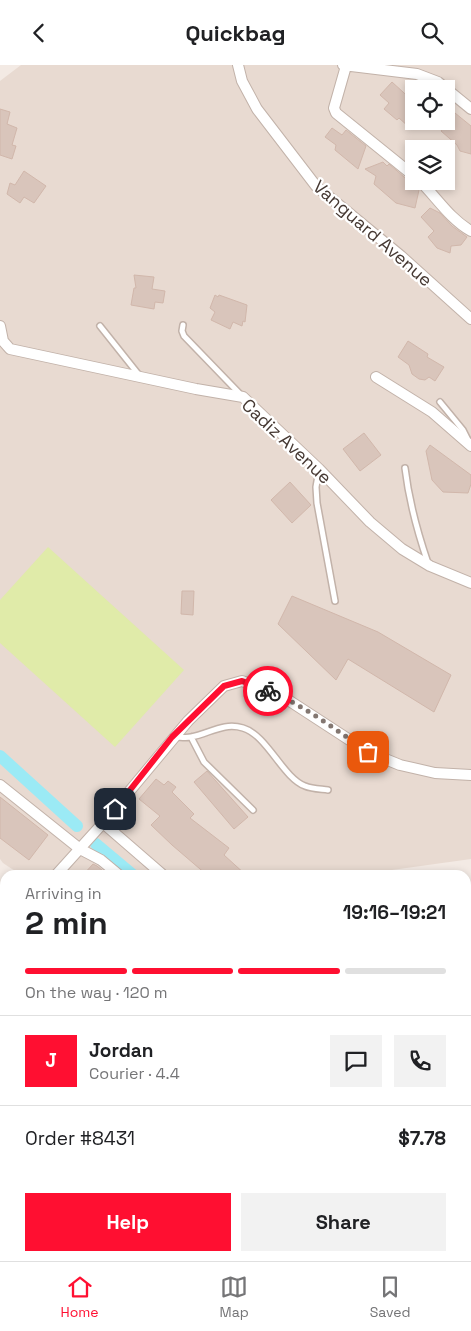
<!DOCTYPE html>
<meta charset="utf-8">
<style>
:root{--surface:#fff;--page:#f2f2f2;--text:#202124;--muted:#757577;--line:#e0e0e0;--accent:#ff0f31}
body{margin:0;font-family:"Space Grotesk",sans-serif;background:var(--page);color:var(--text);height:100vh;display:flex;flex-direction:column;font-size:19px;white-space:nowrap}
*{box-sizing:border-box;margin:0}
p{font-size:16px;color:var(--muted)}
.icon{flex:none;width:28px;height:28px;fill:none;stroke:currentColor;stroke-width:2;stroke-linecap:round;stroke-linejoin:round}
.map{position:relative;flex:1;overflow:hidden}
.sheet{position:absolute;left:0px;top:805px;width:471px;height:391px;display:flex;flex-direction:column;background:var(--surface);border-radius:15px 15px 0 0;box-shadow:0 2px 8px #0003}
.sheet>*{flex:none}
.buttons{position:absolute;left:405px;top:15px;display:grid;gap:10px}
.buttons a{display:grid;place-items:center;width:50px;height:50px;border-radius:0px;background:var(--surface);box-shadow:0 2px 8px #0003;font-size:25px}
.pin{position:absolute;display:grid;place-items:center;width:42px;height:42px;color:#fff;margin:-21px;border-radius:10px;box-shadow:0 2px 8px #0006}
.courier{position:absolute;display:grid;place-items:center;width:50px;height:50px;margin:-25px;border:4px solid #ff0f31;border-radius:50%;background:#fff;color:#222;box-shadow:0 1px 6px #0007}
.summary em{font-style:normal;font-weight:700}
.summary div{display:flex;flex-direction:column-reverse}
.summary{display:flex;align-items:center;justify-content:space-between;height:85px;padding:0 25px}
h1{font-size:32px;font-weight:700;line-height:38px}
.bar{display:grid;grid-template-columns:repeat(4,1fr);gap:8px 5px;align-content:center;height:60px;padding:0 25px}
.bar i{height:6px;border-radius:4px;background:var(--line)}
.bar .active{background:var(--accent)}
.bar p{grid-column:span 4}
.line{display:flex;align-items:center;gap:12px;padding:0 25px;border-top:1px solid var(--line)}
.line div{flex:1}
.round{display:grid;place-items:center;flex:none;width:52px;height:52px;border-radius:0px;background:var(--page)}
.action{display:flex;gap:10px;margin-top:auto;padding:10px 25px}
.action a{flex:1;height:58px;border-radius:0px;background:var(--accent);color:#fff;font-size:20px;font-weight:700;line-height:58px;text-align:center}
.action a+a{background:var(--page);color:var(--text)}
header{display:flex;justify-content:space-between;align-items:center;height:65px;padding:0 25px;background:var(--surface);font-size:22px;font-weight:700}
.dock{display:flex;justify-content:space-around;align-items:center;height:70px;border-top:1px solid var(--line);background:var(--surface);font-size:14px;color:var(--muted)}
.dock a{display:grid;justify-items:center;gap:2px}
.dock .active{color:var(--accent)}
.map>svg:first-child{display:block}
.residential{fill:#e8dad1;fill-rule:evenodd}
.green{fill:#e0eba9}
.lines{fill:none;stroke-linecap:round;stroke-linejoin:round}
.canal{stroke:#9beaf5;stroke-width:12}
.building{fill:#d9c5bb;stroke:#d1b7ab}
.lane-casing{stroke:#c2b2a9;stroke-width:8}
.street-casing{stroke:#c2b2a9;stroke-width:12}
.lane{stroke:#fff;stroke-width:5}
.street{stroke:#fff;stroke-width:10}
.done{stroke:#837771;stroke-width:5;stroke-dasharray:0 9}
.route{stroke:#ff0f31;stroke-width:6}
.labels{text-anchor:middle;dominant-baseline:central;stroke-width:4.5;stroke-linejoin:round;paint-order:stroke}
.street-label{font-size:18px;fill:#463933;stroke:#fff}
</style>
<header><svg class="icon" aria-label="back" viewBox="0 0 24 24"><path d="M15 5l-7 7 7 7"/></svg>Quickbag<svg class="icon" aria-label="search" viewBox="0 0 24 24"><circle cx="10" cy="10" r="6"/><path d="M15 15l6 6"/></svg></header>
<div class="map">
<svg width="471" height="1196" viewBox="0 0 471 1196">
<rect width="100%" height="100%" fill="#f3eae4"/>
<path class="residential" d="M21,0H471V794L356,810H21L3,798L0,794V16ZM414,24H446V56H414ZM414,84H446V116H414Z"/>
<path class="green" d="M48,482L184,605L115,682L0,578V535Z"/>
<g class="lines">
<path class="canal" d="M0,691L77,761
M96,779L133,810
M451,1191L453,1196"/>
</g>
<path class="building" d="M392,17L414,37V57L409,62L399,53L397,55L384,44L389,38L380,30Z
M0,44L10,47L7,59L17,63L12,80L16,81L12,94L0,90Z
M455,48L471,61V89L460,86L457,80L441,66Z
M332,63L342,70L346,65L366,81L358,104L335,85L336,80L325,72Z
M383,97L387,101L389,99L419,125L415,143L396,138L374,119L376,111L365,104Z
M24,106L46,121L34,138L24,132L20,138L7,129L10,118L15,120Z
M430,143L440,148L452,161L467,172L461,180L451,181L450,188L437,183L428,172L434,166L421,152Z
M134,210L154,212L152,224L165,226L163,238L155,237L154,244L131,240L134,223H136Z
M215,230L218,232L219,230L247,240L245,257L243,256L242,261L233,257L230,264L211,255L215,247L210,243Z
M408,276L428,289L427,292L444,302L435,316L429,312L425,315L419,314L412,309L409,300L398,292Z
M364,368L381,390L360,406L343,384Z
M430,380L471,410V419L468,428L443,427L432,415L426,386Z
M290,417L311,440L292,458L271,435Z
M182,526H194L193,550L181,549Z
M292,531L378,567L451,610L434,647L348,594L336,615L278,559Z
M207,706L248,752L234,764L194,717Z
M156,714L164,720L168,716L176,722L172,727L194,749L190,753L229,783L224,790L246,810H207L172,780L151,760L160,751L139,734Z
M0,732L48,770L29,795L0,773Z
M93,799L97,801L108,810H83Z"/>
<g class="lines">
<defs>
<path id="lane" d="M183,260L182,266L184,271L241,330
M100,261L139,310
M440,337L463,365L468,375
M405,403C409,436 417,466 428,498
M319,405L316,422L317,438L335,536
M175,672C180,672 186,673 191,672C209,669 223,657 243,663C267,670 283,713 305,721C312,724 321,724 328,725
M191,672L204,697L253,745"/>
<path id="street" d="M238,0L242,16L257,44L316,121L401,191L471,254
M343,0L417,9L438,17L471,44
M346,1L334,43L336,48L414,111
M420,116C437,133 450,154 471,166
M0,261L3,276L10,284L196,324L243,332L319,404L370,457L402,484L430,501L471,518
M376,312L432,347L471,381
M0,720L80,784L101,795L119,810
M103,758L163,810
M56,810L103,758L188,656L224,621L242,616L282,631L368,687L400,700L435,708L471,710
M0,872L5,866
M0,919L5,923
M0,1153L5,1157
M44,1191L49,1196
M275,1191L278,1196
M437,1191L439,1196"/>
</defs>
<use href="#lane" class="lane-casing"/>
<use href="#street" class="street-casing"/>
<use href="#lane" class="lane"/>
<use href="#street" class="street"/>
</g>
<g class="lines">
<path class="done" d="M268,626C304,640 336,665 368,687"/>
<path class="route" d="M115,744L172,672L224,621L242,616L268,626"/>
</g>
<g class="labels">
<g class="street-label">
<text transform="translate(373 168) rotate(41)">Vanguard Avenue</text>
<text transform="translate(287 376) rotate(43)">Cadiz Avenue</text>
</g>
</g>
</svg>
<div class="buttons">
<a><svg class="icon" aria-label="locate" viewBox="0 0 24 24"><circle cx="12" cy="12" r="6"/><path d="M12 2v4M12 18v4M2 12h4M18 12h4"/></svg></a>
<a><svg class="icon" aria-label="layers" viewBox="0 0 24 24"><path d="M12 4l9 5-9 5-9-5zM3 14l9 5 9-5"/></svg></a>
</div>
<div class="pin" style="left:368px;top:687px;background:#ea580c"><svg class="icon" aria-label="bag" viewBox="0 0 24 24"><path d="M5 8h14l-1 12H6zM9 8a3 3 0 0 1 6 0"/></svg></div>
<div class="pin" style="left:115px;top:744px;background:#1f2937"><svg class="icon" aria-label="home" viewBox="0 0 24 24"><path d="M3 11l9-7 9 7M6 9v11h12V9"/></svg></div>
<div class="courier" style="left:268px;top:626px"><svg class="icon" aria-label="bike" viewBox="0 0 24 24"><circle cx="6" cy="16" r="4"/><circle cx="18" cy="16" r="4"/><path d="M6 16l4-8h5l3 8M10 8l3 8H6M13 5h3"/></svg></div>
<section class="sheet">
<div class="summary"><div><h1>2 min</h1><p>Arriving in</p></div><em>19:16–19:21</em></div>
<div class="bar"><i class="active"></i><i class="active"></i><i class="active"></i><i></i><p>On the way · 120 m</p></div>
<div class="line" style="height:90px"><b class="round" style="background:var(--accent);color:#fff">J</b><div><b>Jordan</b><p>Courier · 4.4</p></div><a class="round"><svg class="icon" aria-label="chat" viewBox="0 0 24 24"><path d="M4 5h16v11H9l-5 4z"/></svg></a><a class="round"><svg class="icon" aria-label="phone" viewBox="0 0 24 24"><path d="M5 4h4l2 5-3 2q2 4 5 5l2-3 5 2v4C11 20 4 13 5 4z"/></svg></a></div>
<div class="line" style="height:65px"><div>Order #8431</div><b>$7.78</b></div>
<div class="action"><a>Help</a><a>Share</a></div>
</section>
</div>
<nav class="dock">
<a class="active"><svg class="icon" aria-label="home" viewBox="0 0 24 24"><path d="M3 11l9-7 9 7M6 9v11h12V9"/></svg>Home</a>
<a><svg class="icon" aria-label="map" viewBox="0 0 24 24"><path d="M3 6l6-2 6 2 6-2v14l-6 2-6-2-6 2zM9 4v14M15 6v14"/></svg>Map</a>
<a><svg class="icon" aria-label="saved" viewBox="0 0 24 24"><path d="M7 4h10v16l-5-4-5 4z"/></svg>Saved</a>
</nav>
